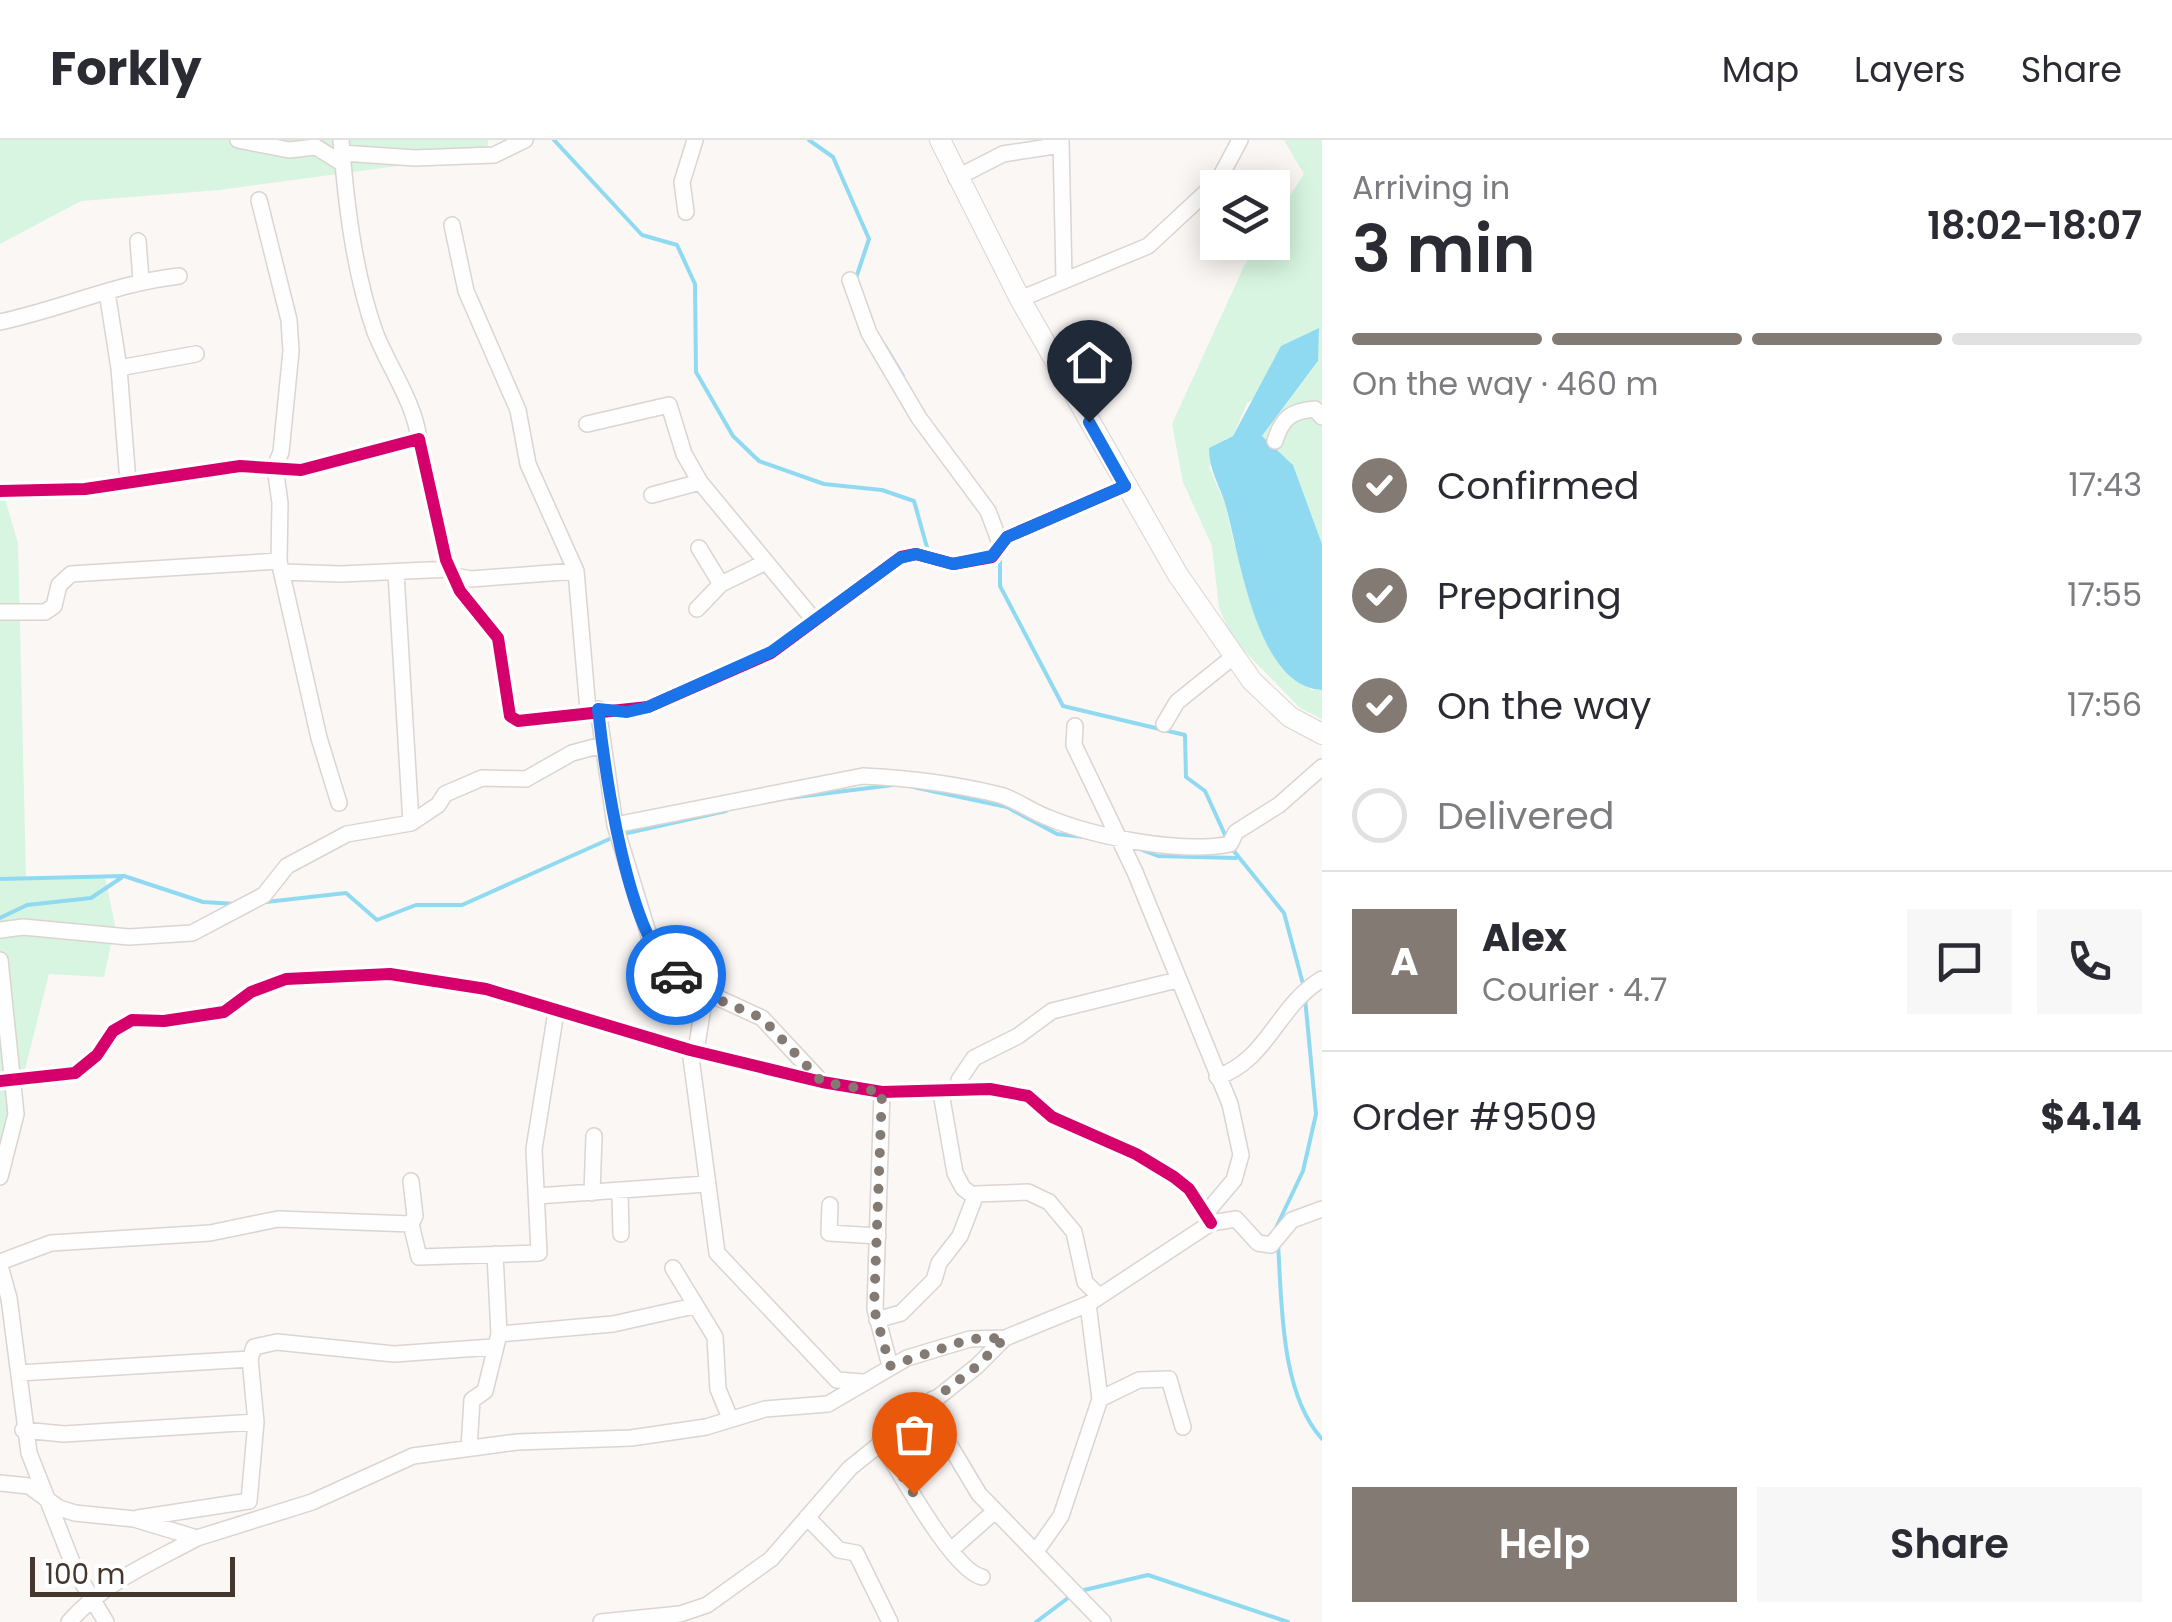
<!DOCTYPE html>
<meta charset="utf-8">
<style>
:root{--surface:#fff;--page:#f7f7f7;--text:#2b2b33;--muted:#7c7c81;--line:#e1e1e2;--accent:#847a74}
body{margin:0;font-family:Poppins,sans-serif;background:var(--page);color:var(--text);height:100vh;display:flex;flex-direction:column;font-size:38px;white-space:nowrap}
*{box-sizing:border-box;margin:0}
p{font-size:32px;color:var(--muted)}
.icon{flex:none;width:55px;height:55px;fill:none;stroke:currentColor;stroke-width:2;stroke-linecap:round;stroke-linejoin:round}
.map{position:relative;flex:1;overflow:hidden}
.side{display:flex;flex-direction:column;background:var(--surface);width:850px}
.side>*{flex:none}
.tools{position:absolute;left:1200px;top:30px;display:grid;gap:20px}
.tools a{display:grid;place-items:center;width:90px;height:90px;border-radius:0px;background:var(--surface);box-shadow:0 5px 25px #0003;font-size:50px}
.scale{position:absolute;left:30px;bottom:25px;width:205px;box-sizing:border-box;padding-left:10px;border:5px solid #44372f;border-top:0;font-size:28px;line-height:35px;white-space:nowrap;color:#44372f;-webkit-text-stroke:8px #fff;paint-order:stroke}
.pin{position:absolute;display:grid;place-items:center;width:85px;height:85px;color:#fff;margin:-102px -42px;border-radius:50% 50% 50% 0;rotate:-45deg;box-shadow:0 0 10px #0007}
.pin .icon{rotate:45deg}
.courier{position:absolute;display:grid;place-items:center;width:100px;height:100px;margin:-50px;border:8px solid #1a73e8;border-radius:50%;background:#fff;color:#222;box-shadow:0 2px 12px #0007}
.overview em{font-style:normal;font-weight:600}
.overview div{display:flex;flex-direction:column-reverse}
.overview{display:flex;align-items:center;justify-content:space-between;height:170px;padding:0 30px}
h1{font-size:65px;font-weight:600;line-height:75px}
.bar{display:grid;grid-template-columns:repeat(4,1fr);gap:15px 10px;align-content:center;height:120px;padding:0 30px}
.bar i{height:12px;border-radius:8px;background:var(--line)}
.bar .current{background:var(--accent)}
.bar p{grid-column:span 4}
.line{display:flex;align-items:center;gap:25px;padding:0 30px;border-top:2px solid var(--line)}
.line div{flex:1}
.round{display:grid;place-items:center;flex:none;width:105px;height:105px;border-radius:0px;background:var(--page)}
ol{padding:0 30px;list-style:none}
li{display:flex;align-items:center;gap:30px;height:110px}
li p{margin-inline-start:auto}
li .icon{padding:10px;border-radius:50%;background:var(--accent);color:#fff;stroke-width:4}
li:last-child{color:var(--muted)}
li i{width:55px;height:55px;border:5px solid var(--line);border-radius:50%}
.button{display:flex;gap:20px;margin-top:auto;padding:20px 30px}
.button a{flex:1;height:115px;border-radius:0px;background:var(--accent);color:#fff;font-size:40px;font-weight:600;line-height:115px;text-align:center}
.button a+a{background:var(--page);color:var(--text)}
header{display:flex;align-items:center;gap:60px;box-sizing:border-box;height:140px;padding:0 50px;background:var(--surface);border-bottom:2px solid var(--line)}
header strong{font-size:48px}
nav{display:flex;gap:55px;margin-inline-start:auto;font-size:35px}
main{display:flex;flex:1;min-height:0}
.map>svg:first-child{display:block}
.green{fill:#d7f5e0}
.water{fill:#90daf1}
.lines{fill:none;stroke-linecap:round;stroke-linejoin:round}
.stream{stroke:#90daf1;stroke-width:4}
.minor-casing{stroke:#dcd4d0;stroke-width:18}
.tertiary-casing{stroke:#dcd4d0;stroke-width:22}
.minor{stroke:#fefefe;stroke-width:15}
.tertiary{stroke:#fefefe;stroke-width:20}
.cycleway-casing{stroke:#fff;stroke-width:19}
.cycleway{stroke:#d6006c;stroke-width:12}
.done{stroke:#847a74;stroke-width:10;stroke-dasharray:0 18}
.route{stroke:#1a73e8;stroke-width:12}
</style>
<header>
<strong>Forkly</strong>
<nav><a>Map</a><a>Layers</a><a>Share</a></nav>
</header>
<main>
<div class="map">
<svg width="1322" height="1482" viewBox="0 0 1322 1482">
<rect width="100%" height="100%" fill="#faf7f5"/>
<path class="green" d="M0,0H488L487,14L219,50L81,61L0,104Z
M1284,0H1322V404L1293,325L1262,296L1318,222L1247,263L1233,296L1225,299L1209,327L1225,364L1234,404L1311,550H1322V579L1300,568L1233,499L1219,468L1212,406L1183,342L1172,284L1245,124L1259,103L1272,102L1273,82L1304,34Z
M0,342L18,403L26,738L105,737L115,785L104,837L49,834L0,1029Z"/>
<path class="water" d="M1319,188L1318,221L1262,296L1293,325L1322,404V550C1257,547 1240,417 1226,367C1220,345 1209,331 1209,308L1233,296L1281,206Z"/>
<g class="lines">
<path class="stream" d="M554,0L642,95L677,105L695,144L696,232L733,296L759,321L824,344L882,350L914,361L928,411
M809,0L833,17L869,99L856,138
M885,206L903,236
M1000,414V446L1063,566L1185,595L1186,637L1205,651L1226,697
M913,647L1007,667L1057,694L1084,697
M789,658L893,645
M623,694L726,671
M1137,708L1158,716L1236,718
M1233,710L1284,773L1303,844
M0,739L124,736L203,762L236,764
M266,762L346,753L377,780L416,765H462L614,697
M0,778L27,765L91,758L121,738
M1275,1090L1303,1031L1316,974L1305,858
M1278,1104C1282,1163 1280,1252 1322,1299
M1080,1451L1148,1435L1288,1482
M1036,1482L1072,1455"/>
<defs>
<path id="minor" d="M238,0L289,10L316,7L343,24
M341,0C346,63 354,132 375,192C389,228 414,261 419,299
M1061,0L1064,139
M342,13L415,18L494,15L525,0
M956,38L1003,14L1061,5
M259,60L289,180L291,211L281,312L275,327L280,363L279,421L319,598L339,663
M686,72L682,42L695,0
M452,85L466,151L518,270L528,324L576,431L588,570
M138,101L141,140
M850,140L869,193L919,278L988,371L1000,403
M107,152L119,228L128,342
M1020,159L1148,106L1218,41L1240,0
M0,182C61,169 117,143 179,136
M119,228L196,214
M587,284L669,265L684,314L700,342L814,480
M1275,301C1282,278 1291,271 1315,269L1322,277
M0,351L85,349L240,326L301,330L419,299L446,420L460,451L498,498L510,576L518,581L648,567L771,513L901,417L916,414L953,424L992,417L1007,397L1125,346
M652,355L700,342
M699,408L721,444
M282,432L341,434L450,429
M396,433L411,683
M454,436L471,439L576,431
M697,469L721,444L764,423
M0,472H45L54,466L59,445L71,434L279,421
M598,569L615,685L654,812L688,844L762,878L818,938
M1164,584L1177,562L1233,517
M1075,586L1074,605L1135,732L1230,964L1241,1015L1234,1040L1206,1073
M615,685L863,636C909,638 955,644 1000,655C1017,660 1032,672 1049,678C1095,697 1182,714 1230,704L1236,692L1279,665L1322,627
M0,790L23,787L129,797L192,793L264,755L287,726L347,694L411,683L438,665L445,654L482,638L526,639L572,613L602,605
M0,820L16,974L0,1037
M690,910L717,1113L837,1240L863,1242
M696,911L705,854
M1217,937C1268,920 1277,866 1322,839
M0,941L75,933L97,915L113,891L132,880L164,881L224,872L251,852L286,839L390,834L486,849L690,910L822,942L882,952L990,949L1028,956L1052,977L1136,1014L1174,1037L1189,1049L1211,1083
M960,949L959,940L974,918L1018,896L1052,871L1177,840
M882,952L875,1169L890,1226
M411,1041L415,1076L411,1084
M592,1053L594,996
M620,1053L621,1094
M976,1054L1028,1052L1049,1062L1074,1092L1085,1142L1098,1155
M537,1056L706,1044
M830,1065L829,1093L878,1096
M495,1114L499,1194
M0,1122L51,1103L210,1093L278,1079L411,1084L419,1117L539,1113L534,1009L556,872
M0,1126L9,1158L29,1313L76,1432L106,1482
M673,1128L715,1197L718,1249L730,1278
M877,1180L901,1173L934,1140L939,1123L960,1096L975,1057L963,1048L955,1033L941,953
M19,1233L250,1219
M933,1259L949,1304L979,1354L1103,1482
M1100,1259L1139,1240L1169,1239L1183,1287
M23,1290L64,1294L256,1282
M880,1301C899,1330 953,1431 982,1437
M469,1308L472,1260L485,1251L499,1194L613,1184L694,1166
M0,1343L29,1346L59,1368L75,1373L134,1379L197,1398L312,1362L413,1316L517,1302L631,1298L706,1287L765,1269L828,1264L907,1218L970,1199L1005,1198
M807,1377L839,1410L856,1413L890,1482
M138,1378L249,1361L256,1282L250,1219L254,1207L277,1202L394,1214L493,1207
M951,1410L995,1371
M1037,1410L1061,1376L1100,1259L1088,1164
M69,1482C104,1442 151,1423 197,1398
M601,1482L680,1474L707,1465L771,1419L850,1328L977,1226L1005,1198L1088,1164L1211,1083L1236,1079L1258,1103L1271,1105L1292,1080L1322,1069"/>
<path id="tertiary" d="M940,0L1020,159L1178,435L1252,541L1290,577L1322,594"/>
</defs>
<use href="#minor" class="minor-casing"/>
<use href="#tertiary" class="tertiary-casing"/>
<use href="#minor" class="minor"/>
<use href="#tertiary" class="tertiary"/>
<defs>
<path id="cycleway" d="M0,351L85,349L240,326L301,330L419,299L446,420L460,451L498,498L510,576L518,581L648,567L771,513L901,417L916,414L953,424L992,417L1007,397L1125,346
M0,941L75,933L97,915L113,891L132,880L164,881L224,872L251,852L286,839L390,834L486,849L690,910L822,942L882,952L990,949L1028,956L1052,977L1136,1014L1174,1037L1189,1049L1211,1083"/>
</defs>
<use href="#cycleway" class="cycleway-casing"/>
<use href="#cycleway" class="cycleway"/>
</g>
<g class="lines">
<path class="done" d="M676,835L705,854L762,878L822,942L882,952L874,1169L890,1226L970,1199L1005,1198L977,1226L880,1301L914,1354"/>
<path class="route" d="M676,835C627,797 605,632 598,569L627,572L648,567L771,512L900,418L916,414L953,424L992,416L1007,397L1125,346L1089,282"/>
</g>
</svg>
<div class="tools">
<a><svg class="icon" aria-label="layers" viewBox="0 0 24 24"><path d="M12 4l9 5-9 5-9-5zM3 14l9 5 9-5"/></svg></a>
</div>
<div class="scale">100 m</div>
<div class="pin" style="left:914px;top:1354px;background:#ea580c"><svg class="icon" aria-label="bag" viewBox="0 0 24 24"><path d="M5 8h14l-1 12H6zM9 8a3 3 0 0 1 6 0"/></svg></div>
<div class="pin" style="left:1089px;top:282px;background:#1f2937"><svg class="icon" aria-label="home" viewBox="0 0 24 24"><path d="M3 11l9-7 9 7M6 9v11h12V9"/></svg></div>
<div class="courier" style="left:676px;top:835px"><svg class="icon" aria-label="car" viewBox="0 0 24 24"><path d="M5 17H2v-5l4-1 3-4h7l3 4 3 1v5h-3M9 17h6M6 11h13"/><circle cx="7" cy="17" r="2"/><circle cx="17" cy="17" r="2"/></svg></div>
</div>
<section class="side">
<div class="overview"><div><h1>3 min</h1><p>Arriving in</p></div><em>18:02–18:07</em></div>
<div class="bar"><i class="current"></i><i class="current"></i><i class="current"></i><i></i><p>On the way · 460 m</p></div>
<ol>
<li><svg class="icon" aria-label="check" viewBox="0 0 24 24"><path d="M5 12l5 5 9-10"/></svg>Confirmed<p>17:43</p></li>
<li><svg class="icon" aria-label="check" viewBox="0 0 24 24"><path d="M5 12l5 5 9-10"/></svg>Preparing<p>17:55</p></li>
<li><svg class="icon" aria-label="check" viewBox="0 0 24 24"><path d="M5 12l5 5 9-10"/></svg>On the way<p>17:56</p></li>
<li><i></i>Delivered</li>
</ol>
<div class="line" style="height:180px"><b class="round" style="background:var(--accent);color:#fff">A</b><div><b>Alex</b><p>Courier · 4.7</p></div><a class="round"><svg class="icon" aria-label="chat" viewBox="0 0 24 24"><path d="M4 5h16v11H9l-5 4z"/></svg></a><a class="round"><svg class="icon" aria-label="phone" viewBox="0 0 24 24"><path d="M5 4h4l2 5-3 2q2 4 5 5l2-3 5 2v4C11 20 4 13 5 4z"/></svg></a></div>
<div class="line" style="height:130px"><div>Order #9509</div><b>$4.14</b></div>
<div class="button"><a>Help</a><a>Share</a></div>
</section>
</main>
